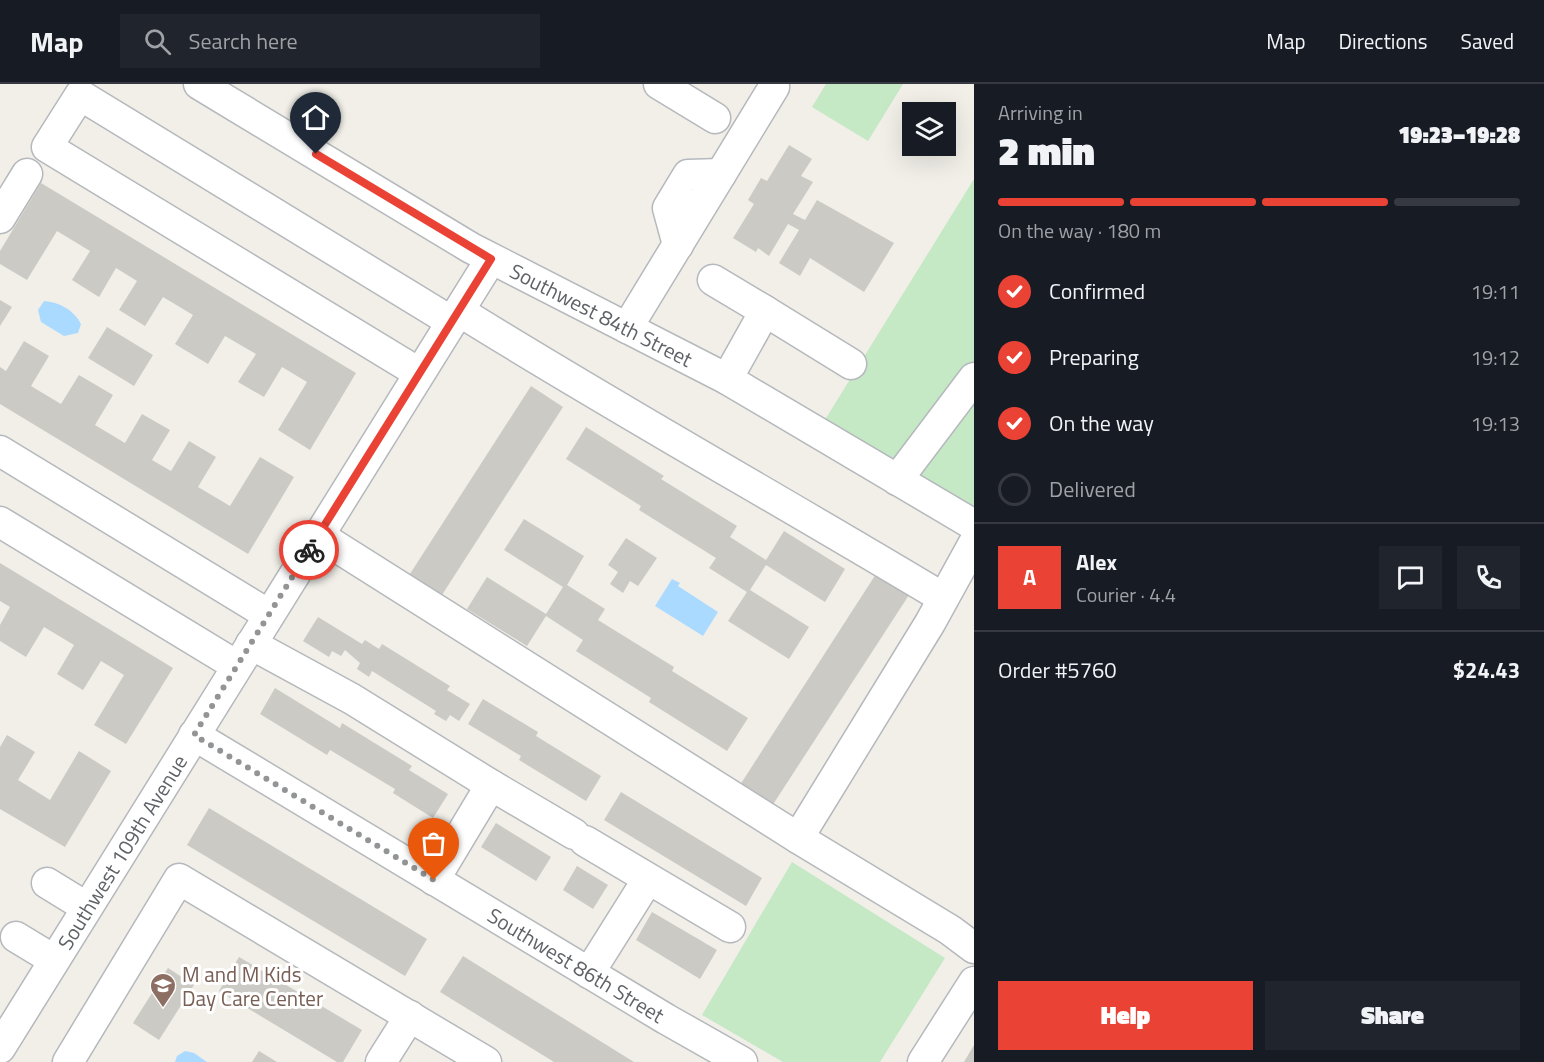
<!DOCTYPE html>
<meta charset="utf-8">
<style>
:root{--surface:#171b24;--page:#20242c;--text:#f1f3f6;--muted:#9ea1a6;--line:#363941;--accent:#ea4335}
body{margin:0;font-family:"Titillium Web",sans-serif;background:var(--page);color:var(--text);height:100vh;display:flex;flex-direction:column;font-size:22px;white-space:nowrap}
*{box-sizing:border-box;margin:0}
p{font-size:20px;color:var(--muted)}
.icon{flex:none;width:33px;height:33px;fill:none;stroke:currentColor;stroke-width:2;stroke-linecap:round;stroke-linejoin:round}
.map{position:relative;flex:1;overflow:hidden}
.drawer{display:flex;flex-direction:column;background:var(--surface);width:570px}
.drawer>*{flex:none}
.buttons{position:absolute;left:902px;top:18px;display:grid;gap:12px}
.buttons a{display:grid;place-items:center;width:54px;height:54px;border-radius:0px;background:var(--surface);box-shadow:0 6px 24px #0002;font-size:30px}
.pin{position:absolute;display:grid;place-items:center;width:51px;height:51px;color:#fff;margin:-62px -26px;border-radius:50% 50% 50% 0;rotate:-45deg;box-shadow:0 0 6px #0007}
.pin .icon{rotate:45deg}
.courier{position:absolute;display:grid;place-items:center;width:60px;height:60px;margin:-30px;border:4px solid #ea4335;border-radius:50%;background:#fff;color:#222;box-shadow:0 2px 8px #0007}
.summary em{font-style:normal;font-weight:800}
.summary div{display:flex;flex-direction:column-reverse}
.summary{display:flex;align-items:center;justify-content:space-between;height:102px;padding:0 24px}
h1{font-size:39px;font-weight:800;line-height:45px}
.bar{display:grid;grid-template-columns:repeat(4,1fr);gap:9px 6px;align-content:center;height:72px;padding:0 24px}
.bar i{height:8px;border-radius:4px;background:var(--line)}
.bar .selected{background:var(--accent)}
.bar p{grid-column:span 4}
.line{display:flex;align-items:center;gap:15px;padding:0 24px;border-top:2px solid var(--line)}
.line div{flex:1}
.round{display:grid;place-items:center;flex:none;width:63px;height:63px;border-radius:0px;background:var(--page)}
ol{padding:0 24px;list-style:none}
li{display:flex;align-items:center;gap:18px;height:66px}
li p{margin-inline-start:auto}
li .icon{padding:6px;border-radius:50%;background:var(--accent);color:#fff;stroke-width:4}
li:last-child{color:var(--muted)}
li i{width:33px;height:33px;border:3px solid var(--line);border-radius:50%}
.button{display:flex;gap:12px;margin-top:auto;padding:12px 24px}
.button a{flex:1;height:69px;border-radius:0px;background:var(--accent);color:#fff;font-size:24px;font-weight:800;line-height:69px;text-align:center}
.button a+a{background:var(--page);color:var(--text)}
header{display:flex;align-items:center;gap:36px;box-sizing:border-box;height:84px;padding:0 30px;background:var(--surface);border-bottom:2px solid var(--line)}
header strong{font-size:28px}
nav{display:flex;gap:33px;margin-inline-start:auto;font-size:21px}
.search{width:420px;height:54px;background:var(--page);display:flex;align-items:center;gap:15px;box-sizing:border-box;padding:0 21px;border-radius:0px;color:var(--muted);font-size:22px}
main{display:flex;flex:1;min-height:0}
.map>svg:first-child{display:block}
.green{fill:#c5e8c5}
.water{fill:#aadaff}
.building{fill:#cccac5}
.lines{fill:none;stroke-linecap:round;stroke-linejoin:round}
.minor-casing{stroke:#b5b8bc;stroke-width:33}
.minor{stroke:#fff;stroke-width:30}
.done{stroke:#929495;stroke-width:6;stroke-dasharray:0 10.8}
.route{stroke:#ea4335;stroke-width:8}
.labels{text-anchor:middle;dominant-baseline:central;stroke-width:6;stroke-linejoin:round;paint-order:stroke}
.street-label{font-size:21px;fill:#5f6368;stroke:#fff}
.education-label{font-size:21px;fill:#785e54;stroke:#fff;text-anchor:start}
</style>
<header>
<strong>Map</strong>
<div class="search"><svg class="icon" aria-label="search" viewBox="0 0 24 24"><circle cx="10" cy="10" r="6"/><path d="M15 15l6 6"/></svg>Search here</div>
<nav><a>Map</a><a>Directions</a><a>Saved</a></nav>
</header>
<main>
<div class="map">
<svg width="974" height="978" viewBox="0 0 974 978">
<rect width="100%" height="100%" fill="#f1efe8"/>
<path class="green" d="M826,0H903L868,57L812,23Z
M974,95V429L823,339Z
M792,778L945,874L880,978H783L702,931Z"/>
<path class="water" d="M44,217C59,218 74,226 81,240L78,249L64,252L41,238L38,226Z
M672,495L680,499L678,502L718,528L703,552L655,522Z
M185,967L194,969L207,978H175L177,972Z"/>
<path class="building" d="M789,61L812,75L801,92L813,98L793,130L805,136L817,116L894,159L864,208L810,174L800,192L779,179L799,146L788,140L769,172L758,164L756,168L733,154L754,120L748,116L761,94L767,97Z
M41,99L356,289L310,366L278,346L307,298L282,283L264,313L238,298L256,270L225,252L208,280L175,260L193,231L163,213L145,242L119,226L137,197L116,184L99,213L72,196L90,167L57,147L27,196L0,180V167Z
M0,216L12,223L0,242Z
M107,243L153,271L134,302L88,274Z
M24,257L49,272L31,302L61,320L79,291L113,311L95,341L125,359L142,330L170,346L152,376L171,387L189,357L216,373L198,403L230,422L260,373L294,393L248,470L0,320V283L6,287Z
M531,302L563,323L440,514L408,493Z
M586,343L664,392L661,395L737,442L730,453L766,476L784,447L845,485L825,518L766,481L750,506L809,543L789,575L728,537L747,508L709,484L716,474L639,426L641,422L566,375Z
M524,435L584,472L567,501L605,525L598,536L674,583L672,587L748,634L727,667L649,618L651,614L576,567L583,556L546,532L527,562L467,525L487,493L546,530L563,503L504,466Z
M626,454L657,474L638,502L630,497L623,509L610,500L618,488L608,481Z
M0,479L173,584L126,660L94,641L124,591L101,577L83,606L57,590L74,561L44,543L26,573L0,557V541L10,523L0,517Z
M876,490L909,511L772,722L740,701Z
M318,533L362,560L365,556L379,565L382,560L450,602L447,606L470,620L459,637L450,631L446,637L434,630L436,627L372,587L369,593L357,585L360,579L345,566L341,572L332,567L329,573L303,557Z
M275,604L340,644L342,639L412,682L409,686L448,710L433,734L393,709L395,705L330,666L327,671L260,630Z
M483,615L538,648L536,652L601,692L586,717L519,676L521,672L468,640Z
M7,651L35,668L18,696L50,716L79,667L111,687L65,763L0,725V663Z
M621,708L762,794L746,822L604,736Z
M209,724L427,855L405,892L187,761Z
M496,739L551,773L536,797L481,763Z
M577,782L608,801L593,825L563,806Z
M652,828L717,866L700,895L636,856Z
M463,872L634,978H554L440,908Z
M239,873L362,946L343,978H337L219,907Z
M168,884L194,901L159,956L133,939Z
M974,961V978H964Z
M259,967L277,978H252Z"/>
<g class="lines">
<defs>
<g id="minor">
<path id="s1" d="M199,0L471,164L727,295L974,441"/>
<path d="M659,0L715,34"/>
<path d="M0,134L27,90"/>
<path d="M678,161L668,124L688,91L721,90"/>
<path d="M713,196L765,227L727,295"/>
<path d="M459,227C618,326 782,417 943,514"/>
<path d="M765,227L851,280"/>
<path d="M627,244L774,3L773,0"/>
<path d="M419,289L47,63L80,11L452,238"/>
<path d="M0,367L269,531"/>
<path d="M897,396L974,294"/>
<path d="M0,438L237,582"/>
<path d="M318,451L798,754L950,846L974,864"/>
<path d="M251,560L352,615L491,701"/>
<path id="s2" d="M194,651L666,935L742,978"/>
<path d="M798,754L930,539L974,459"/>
<path d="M585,757L730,843"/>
<path d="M434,796L491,701L574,750"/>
<path d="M47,799L86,823"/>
<path d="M16,853L54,876"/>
<path d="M589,889L648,795"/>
<path id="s3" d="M0,964L491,175"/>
<path d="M68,978L179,795L486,978"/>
<path d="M381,978L410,932"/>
<path d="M923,978L974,898"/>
</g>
</defs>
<use href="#minor" class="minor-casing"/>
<use href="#minor" class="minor"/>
</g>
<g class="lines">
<path class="done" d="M309,466L194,651L434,796"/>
<path class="route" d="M309,466L491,175L316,70"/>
</g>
<defs>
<symbol id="school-pin" viewBox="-11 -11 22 30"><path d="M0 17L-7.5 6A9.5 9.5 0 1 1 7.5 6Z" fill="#8d6e63" stroke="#fff"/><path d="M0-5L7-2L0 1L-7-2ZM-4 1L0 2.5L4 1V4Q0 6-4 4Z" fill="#fff"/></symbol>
</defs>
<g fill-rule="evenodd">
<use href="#school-pin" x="148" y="887" width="30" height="40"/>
</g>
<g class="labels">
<g class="street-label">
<text stroke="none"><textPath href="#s1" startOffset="464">Southwest 84th Street</textPath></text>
<text stroke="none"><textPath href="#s3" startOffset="231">Southwest 109th Avenue</textPath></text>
<text stroke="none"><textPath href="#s2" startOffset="446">Southwest 86th Street</textPath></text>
</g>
<g class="education-label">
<text x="182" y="890">M and M Kids<tspan x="182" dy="24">Day Care Center</tspan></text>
</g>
</g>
</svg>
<div class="buttons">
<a><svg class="icon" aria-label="layers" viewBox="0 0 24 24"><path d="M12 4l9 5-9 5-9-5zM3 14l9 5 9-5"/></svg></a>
</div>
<div class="pin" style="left:434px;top:796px;background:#ea580c"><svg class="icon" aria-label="bag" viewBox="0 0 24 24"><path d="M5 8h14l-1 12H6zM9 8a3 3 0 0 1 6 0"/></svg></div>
<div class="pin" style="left:316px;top:70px;background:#1f2937"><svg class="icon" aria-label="home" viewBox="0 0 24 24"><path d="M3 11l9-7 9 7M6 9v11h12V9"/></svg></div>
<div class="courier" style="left:309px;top:466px"><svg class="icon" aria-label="bike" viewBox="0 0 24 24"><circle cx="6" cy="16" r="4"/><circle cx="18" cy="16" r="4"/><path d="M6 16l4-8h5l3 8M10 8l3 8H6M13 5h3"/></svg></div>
</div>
<section class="drawer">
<div class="summary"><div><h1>2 min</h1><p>Arriving in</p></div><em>19:23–19:28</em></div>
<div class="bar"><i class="selected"></i><i class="selected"></i><i class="selected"></i><i></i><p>On the way · 180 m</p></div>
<ol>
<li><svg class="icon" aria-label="check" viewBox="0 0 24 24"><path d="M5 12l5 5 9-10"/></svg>Confirmed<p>19:11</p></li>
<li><svg class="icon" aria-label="check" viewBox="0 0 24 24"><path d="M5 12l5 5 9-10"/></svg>Preparing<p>19:12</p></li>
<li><svg class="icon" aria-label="check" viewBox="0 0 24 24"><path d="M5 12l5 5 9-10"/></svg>On the way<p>19:13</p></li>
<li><i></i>Delivered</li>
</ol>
<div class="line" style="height:108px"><b class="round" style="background:var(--accent);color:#fff">A</b><div><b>Alex</b><p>Courier · 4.4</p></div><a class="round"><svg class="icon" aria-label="chat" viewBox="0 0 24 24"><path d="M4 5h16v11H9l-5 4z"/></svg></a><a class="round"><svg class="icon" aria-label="phone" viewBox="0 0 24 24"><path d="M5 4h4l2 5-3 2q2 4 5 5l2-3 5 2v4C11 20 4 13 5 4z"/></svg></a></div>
<div class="line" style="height:78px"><div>Order #5760</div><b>$24.43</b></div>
<div class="button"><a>Help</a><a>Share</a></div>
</section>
</main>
